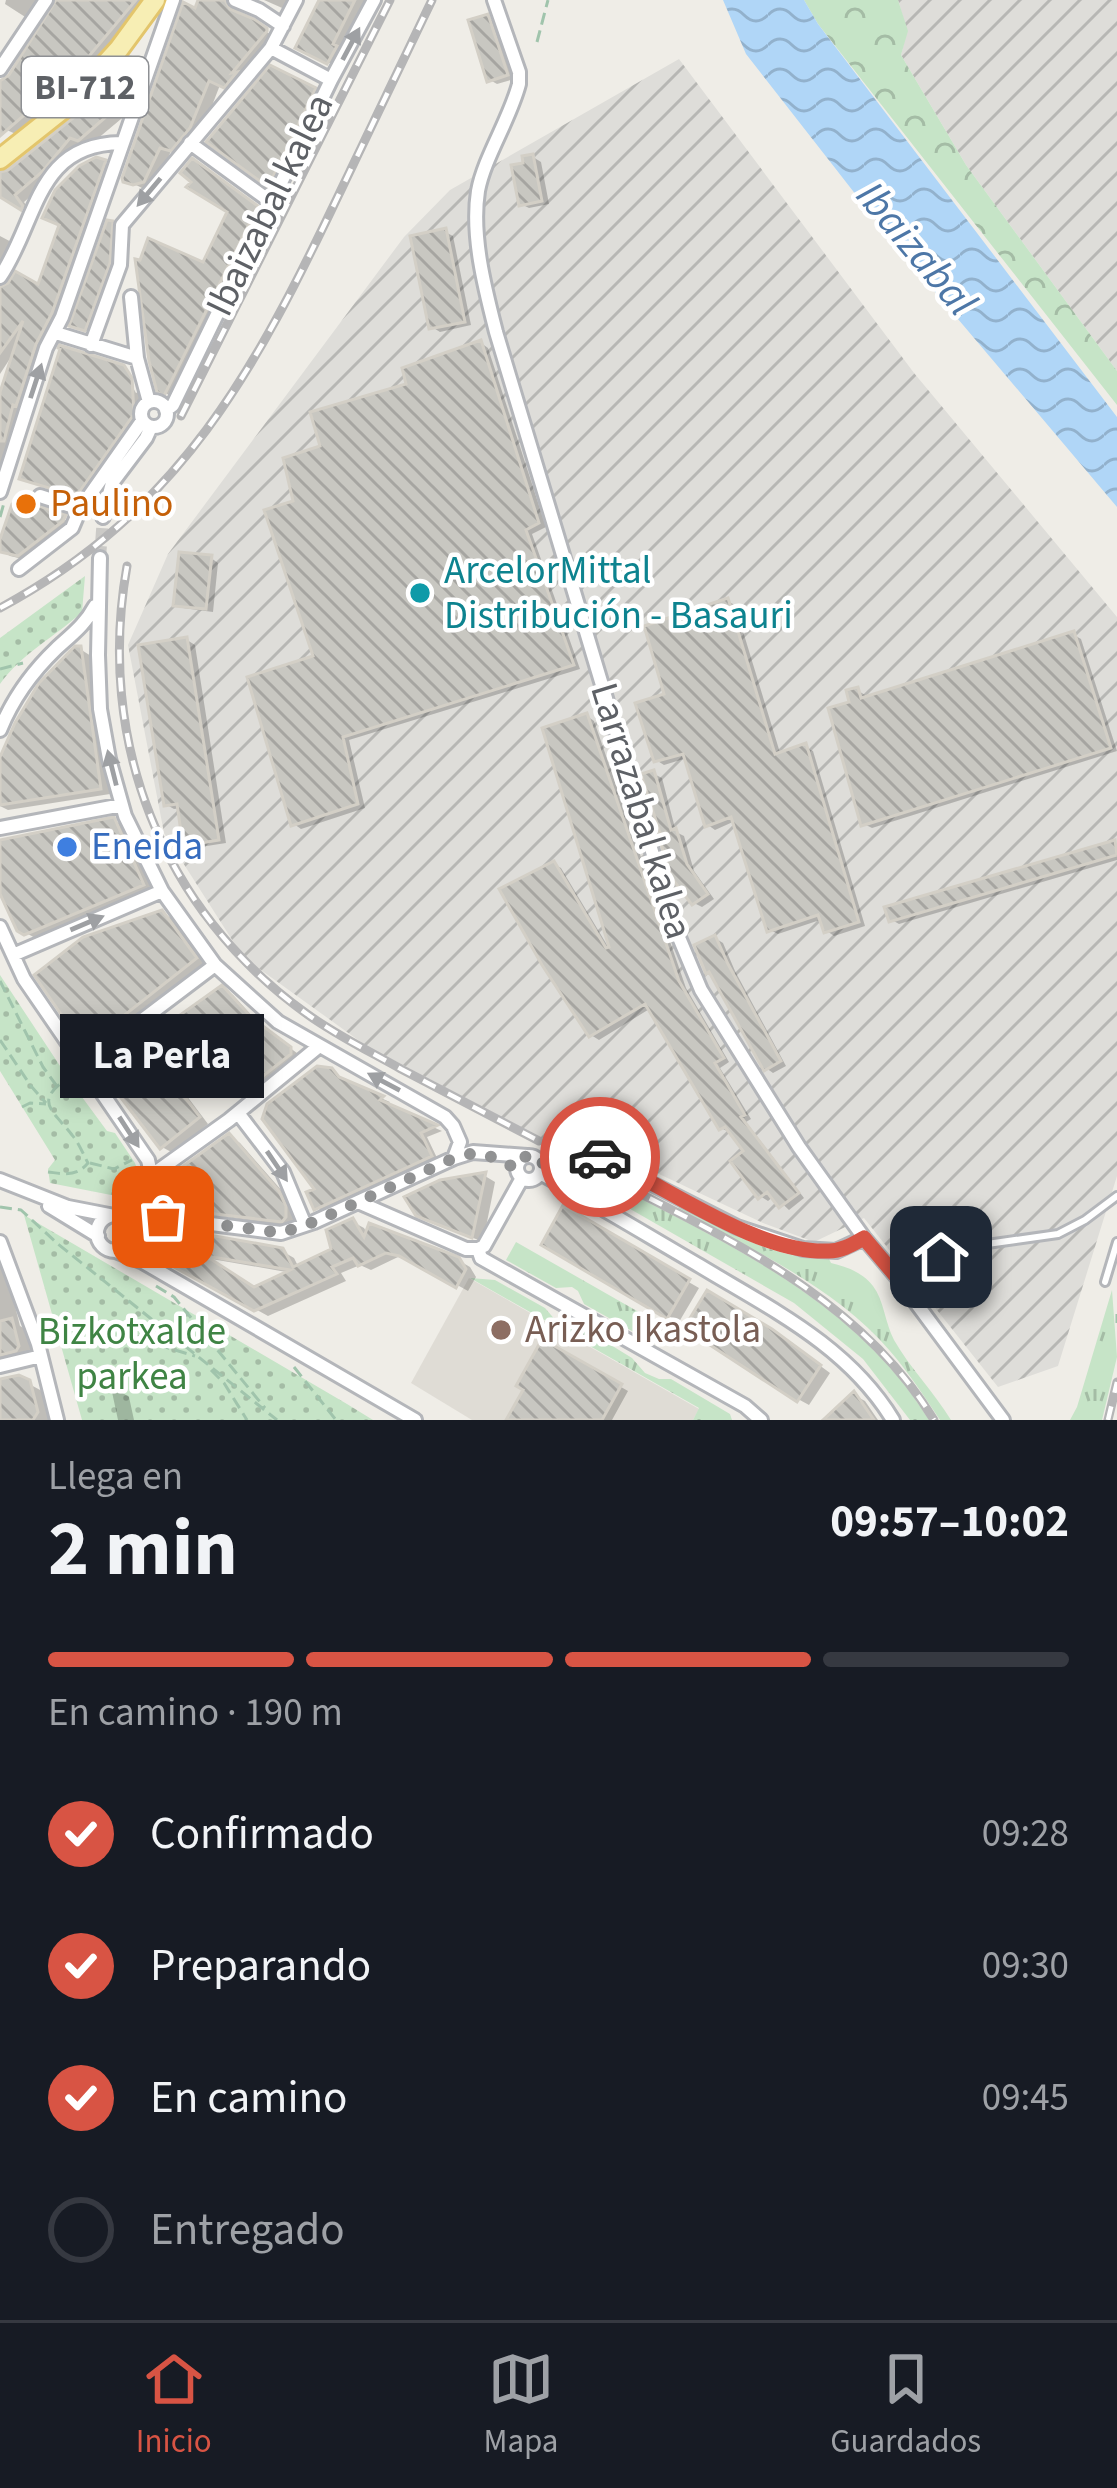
<!DOCTYPE html>
<html lang="es">
<meta charset="utf-8">
<style>
:root{--surface:#171b24;--page:#242831;--text:#f1f3f6;--muted:#9ea1a6;--line:#363941;--accent:#d85444}
body{margin:0;font-family:"Source Sans 3",sans-serif;background:var(--page);color:var(--text);height:100vh;display:flex;flex-direction:column;font-size:45px;white-space:nowrap}
*{box-sizing:border-box;margin:0}
p{font-size:39px;color:var(--muted)}
.icon{flex:none;width:66px;height:66px;fill:none;stroke:currentColor;stroke-width:2;stroke-linecap:round;stroke-linejoin:round}
.map{position:relative;height:1420px;overflow:hidden}
.panel{display:flex;flex-direction:column;background:var(--surface);flex:1}
.panel>*{flex:none}
.pin{position:absolute;display:grid;place-items:center;width:102px;height:102px;color:#fff;margin:-51px;border-radius:24px;box-shadow:0 6px 18px #0006}
.courier{position:absolute;display:grid;place-items:center;width:120px;height:120px;margin:-60px;border:9px solid #d85444;border-radius:50%;background:#fff;color:#222;box-shadow:0 3px 15px #0007}
.bubble{position:absolute;height:84px;border-radius:0px;background:var(--surface);box-shadow:0 6px 18px #0003;font-size:39px;font-weight:700;line-height:84px;text-align:center}
.head em{font-style:normal;font-weight:700}
.head div{display:flex;flex-direction:column-reverse}
.head{display:flex;align-items:center;justify-content:space-between;height:204px;padding:0 48px}
h1{font-size:78px;font-weight:700;line-height:90px}
.bar{display:grid;grid-template-columns:repeat(4,1fr);gap:18px 12px;align-content:center;height:144px;padding:0 48px}
.bar i{height:15px;border-radius:9px;background:var(--line)}
.bar .current{background:var(--accent)}
.bar p{grid-column:span 4}
ol{padding:0 48px;list-style:none}
li{display:flex;align-items:center;gap:36px;height:132px}
li p{margin-inline-start:auto}
li .icon{padding:12px;border-radius:50%;background:var(--accent);color:#fff;stroke-width:4}
li:last-child{color:var(--muted)}
li i{width:66px;height:66px;border:6px solid var(--line);border-radius:50%}
.tabs{display:flex;justify-content:space-around;align-items:center;height:168px;border-top:3px solid var(--line);background:var(--surface);font-size:33px;color:var(--muted)}
.tabs a{display:grid;justify-items:center;gap:6px}
.tabs .current{color:var(--accent)}
.map>svg:first-child{display:block}
.industrial{fill:url(#industrial-furrows)}
.education{fill:#dfdcd5}
.grass{fill:url(#grass-tufts)}
.forest{fill:url(#forest-crowns)}
.park{fill:url(#park-dots)}
.water{fill:url(#water-waves)}
.shadow{fill:#0003;fill-rule:evenodd}
.building{fill:url(#building-back-hatch);stroke:#d3cfc6;stroke-width:3;fill-rule:evenodd}
.lines{fill:none;stroke-linecap:round;stroke-linejoin:round}
.street-tunnel{stroke:#cbcac7;stroke-width:12;stroke-dasharray:12 6;stroke-linecap:butt}
.lane-casing{stroke:#b4b6ba;stroke-width:12}
.street-casing{stroke:#b4b6ba;stroke-width:18}
.primary-casing{stroke:#e3c56c;stroke-width:24}
.path{stroke:#a0c4ac;stroke-width:3;stroke-dasharray:12 6;stroke-linecap:butt}
.lane{stroke:#fff;stroke-width:6}
.street{stroke:#fff;stroke-width:12}
.primary{stroke:#f7eeb4;stroke-width:18}
.rail-casing{stroke:#b5b5b6;stroke-width:9}
.rail{stroke:#fff;stroke-width:4.5;stroke-dasharray:14;stroke-linecap:butt}
.oneway{fill:#9ea0a3}
.done{stroke:#919293;stroke-width:12;stroke-dasharray:0 21.6}
.route{stroke:#d85444;stroke-width:15}
.food-dot{fill:#e8710a;stroke:#fff;stroke-width:4.5}
.culture-dot{fill:#0f9aa8;stroke:#fff;stroke-width:4.5}
.shop-dot{fill:#3f7fe0;stroke:#fff;stroke-width:4.5}
.education-dot{fill:#8d6e63;stroke:#fff;stroke-width:4.5}
.labels{text-anchor:middle;dominant-baseline:central;stroke-width:9;stroke-linejoin:round;paint-order:stroke}
.shield{fill:#fff;stroke:#8e9094;stroke-width:3}
.shield-label{font-size:36px;font-weight:bold;fill:#5e6166}
.street-label{font-size:39px;fill:#5e6166;stroke:#fff}
.food-label{font-size:39px;fill:#c56008;stroke:#fff;text-anchor:start}
.culture-label{font-size:39px;fill:#0d838f;stroke:#fff;text-anchor:start}
.shop-label{font-size:39px;fill:#366cbe;stroke:#fff;text-anchor:start}
.education-label{font-size:39px;fill:#785e54;stroke:#fff;text-anchor:start}
.park-label{font-size:39px;fill:#3f8444;stroke:#fff}
.water-label{font-size:42px;font-style:italic;fill:#4d77a7;stroke:#fff}
</style>
<div class="map">
<svg width="1117" height="1420" viewBox="0 0 1117 1420">
<defs>
<pattern id="industrial-furrows" width="10" height="10" patternUnits="userSpaceOnUse" patternTransform="scale(3)"><rect width="10" height="10" fill="#deddd9"/><path d="M-1 1l2-2M0 10L10 0M9 11l2-2" fill="none" stroke="#b7b7b4"/></pattern>
<pattern id="grass-tufts" width="24" height="20" patternUnits="userSpaceOnUse" patternTransform="scale(3)"><rect width="24" height="20" fill="#c6e4c7"/><path d="M3 7l-1-3M5 7V3M7 7l1-3M15 17l-1-3M17 17v-4M19 17l1-3" fill="none" stroke="#a4bca5"/></pattern>
<pattern id="forest-crowns" width="20" height="18" patternUnits="userSpaceOnUse" patternTransform="scale(3)"><rect width="20" height="18" fill="#c6e4c7"/><path d="M2 6a3 3 0 1 1 6 0M12 15a3 3 0 1 1 6 0" fill="none" stroke="#a4bca5"/></pattern>
<pattern id="park-dots" width="8" height="8" patternUnits="userSpaceOnUse" patternTransform="scale(3)"><rect width="8" height="8" fill="#c6e4c7"/><path d="M2 2h.1M6 6h.1" fill="none" stroke="#a4bca5" stroke-width="1.8" stroke-linecap="round"/></pattern>
<pattern id="water-waves" width="16" height="10" patternUnits="userSpaceOnUse" patternTransform="scale(3)"><rect width="16" height="10" fill="#b0d6f7"/><path d="M0 5q4-4 8 0t8 0" fill="none" stroke="#92b1cc"/></pattern>
<pattern id="building-back-hatch" width="6" height="6" patternUnits="userSpaceOnUse" patternTransform="scale(3)"><rect width="6" height="6" fill="#c8c7c1"/><path d="M-1 5l2 2M0 0l6 6M5-1l2 2" fill="none" stroke="#a6a5a1"/></pattern>
</defs>
<rect width="100%" height="100%" fill="#efede7"/>
<path class="industrial" d="M898,0H1117V371L966,165L901,55L907,31Z
M679,59L914,373L1117,617V1176L1058,1366L998,1387L864,1218L814,1242L763,1223L589,1141L549,1142L365,1045L243,957L164,833L128,645L168,554L404,237L450,190Z"/>
<path class="education" d="M469,1278L699,1409L693,1420H472L411,1383Z"/>
<path class="grass" d="M573,1164C702,1232 850,1291 929,1420H910L863,1359L794,1303L571,1175Z
M679,1206C727,1231 773,1259 829,1259L831,1263C847,1267 862,1272 873,1286C884,1300 885,1323 894,1340C910,1368 934,1392 951,1420H940C924,1396 909,1373 890,1351C835,1287 752,1249 678,1210Z
M516,1242L658,1323L648,1340L584,1304L578,1291L572,1287L556,1288L506,1260Z
M470,1278L495,1280L545,1308L557,1322L575,1323L632,1358L645,1373L659,1379H671L730,1414L732,1420H693L699,1408Z
M1112,1290L1117,1357L1102,1420H1070L1077,1407Z"/>
<path class="forest" d="M804,0H898L908,31L901,55L966,165L1117,371V405L818,24Z"/>
<path class="park" d="M85,576L82,612C56,636 21,654 0,684V638Z
M0,975L68,1078L107,1131L115,1133L135,1163L139,1175L130,1191L111,1195L50,1183L48,1169L55,1160L0,1071Z
M24,1215L347,1404L373,1420H82Z"/>
<path class="water" d="M723,0H804L818,24L1117,417V507L892,241L746,54Z"/>
<path class="shadow" d="M6,0H49L33,22L5,4Z
M58,0H152L91,72L18,135L0,127V90Z
M201,0H237L238,15L277,38L236,92L220,85L201,134L183,155L171,151L155,187L146,190L126,180Z
M264,0H293L289,11Z
M323,0H376L339,68L299,47Z
M487,17L495,22L514,79L497,84L490,80Z
M138,62L148,68L130,117L127,114L90,145L82,142L53,177L24,202L31,212L0,194V176L10,172L79,118Z
M274,68L325,96L279,190L269,184Z
M533,157L541,162L549,204L529,208L521,204L527,165Z
M98,160L114,169L0,478V402L13,354L0,374V284L1,290L39,288Z
M204,168L267,214L176,399L160,390L204,266L231,211Z
M109,223L123,230L120,270L96,335L73,325Z
M445,232L453,236L471,325L440,332L432,327Z
M0,236L17,245L0,278Z
M481,343L488,348L546,527L532,534L580,669L349,740L365,808L301,829L294,824L317,658L296,503L409,386Z
M122,368L136,393L142,390L132,373L142,387L144,421L84,500L33,483L22,477Z
M30,498L41,504L45,512L75,524L31,561L10,556L0,550Z
M211,558L218,563L213,612L183,608L176,604Z
M727,601L735,605L781,756L805,747L813,751L865,926L834,936L827,931L823,919L778,934L770,930L735,821L715,830L708,825L687,758L664,765L656,760L668,696Z
M1074,635L1081,639L1117,751L872,828L864,824L852,704L857,690L865,695L866,700Z
M187,640L195,645L226,843L194,848L186,844L181,808L174,809L167,805Z
M80,649L91,656L110,794L8,810L0,806V783Z
M587,716L594,721L686,988L729,1062L720,1068L751,1119L746,1122L804,1198L789,1210L774,1196L768,1201L760,1196L747,1152L732,1131L729,1132L721,1128L651,1008L599,1040L591,1035L554,864L561,868L610,950Z
M654,774L662,778L676,832L684,836L694,871L714,899L702,907L694,903L673,875Z
M114,820L125,827L153,891L37,939L19,929L0,887V843Z
M1115,844L1117,845V860L899,924L892,920Z
M162,913L173,919L206,965L101,1047L80,1037Z
M715,938L723,943L735,971L786,1066L773,1073L766,1068L714,975L708,972Z
M222,989L233,995L263,1028L301,1056L253,1098L242,1092Z
M142,1045L153,1051L208,1124L173,1153L162,1147Z
M331,1070L346,1083L390,1102L386,1106L442,1131L427,1137L438,1160L325,1213L317,1208Z
M229,1136L240,1143L290,1200L296,1214V1223L292,1227L173,1209L162,1202Z
M485,1176L495,1182L483,1242L430,1220Z
M564,1210L699,1288L679,1322L545,1244Z
M353,1222L364,1228L368,1235L458,1260L470,1267L476,1277L468,1291L413,1260L398,1257L371,1270L360,1265L341,1273L346,1281L268,1316L156,1254L282,1251L294,1258L299,1268L335,1251ZM206,1258L292,1273L255,1290Z
M0,1266L8,1278L20,1326L29,1331L35,1356L0,1367Z
M784,1339L830,1373L809,1405L798,1399Z
M544,1343L628,1391L612,1420H509L527,1389Z
M18,1378L42,1391L50,1420H0V1383Z
M118,1390L129,1397L134,1420H116H118L112,1392Z
M854,1395L865,1401L878,1420H828Z"/>
<path class="building" d="M56,0H136L80,67L0,136V81L9,75Z
M198,0H225L230,9L254,19L267,28V31L232,73L237,72L224,88L209,81L190,128L171,151L160,148L144,182L133,185L123,182L122,178L183,2L195,8Z
M319,0H355L333,44L337,46L327,64L295,48Z
M488,14L508,75L487,82L468,20Z
M130,57L139,59L119,113L115,109L78,141L70,138L42,172L15,195L23,206L21,210L0,197V172L8,170L77,115Z
M270,65L316,88L268,187L206,142Z
M533,154L542,201L519,206L511,165L523,163L522,156Z
M96,157L106,160L52,313L36,344L16,406L13,405L4,441H0V392L23,321L0,353V287L8,283L15,271L38,284L59,225L42,218L55,190L79,166Z
M192,158L258,206L164,396L157,392L149,361L135,259L140,260L148,238L203,262L227,212L186,187L191,182L180,173Z
M107,220L113,221L110,263L85,331L69,326Z
M446,228L465,322L429,329L410,236Z
M481,340L539,523L526,530L574,665L343,737L358,804L291,826L247,677L313,656L264,510L293,501L283,458L320,446L310,412L406,384L402,368Z
M59,345L124,365L132,378L134,414L80,491L72,495L19,479L60,349L58,348Z
M30,495L36,505L66,515L63,521L18,556L0,552V539L12,504Z
M179,552L212,555L206,609L173,606Z
M728,598L775,754L806,743L859,922L824,933L818,915L767,932L731,817L705,827L683,754L654,762L635,703L664,694L644,626Z
M1074,631L1111,748L861,826L828,708L849,702L846,690L858,687L861,698Z
M187,637L219,840L183,846L177,804L164,806L138,645Z
M75,646H81L101,789L0,805V757L15,723L39,683Z
M587,713L679,981L724,1058L715,1063L745,1115L741,1117L799,1193L779,1208L767,1192L758,1199L730,1161L743,1151L725,1127L719,1130L645,1004L589,1037L542,965L499,889L554,861L606,948L609,947L542,728Z
M654,770L671,830L676,828L687,864L708,894L692,905L671,877L658,834L660,833L641,774Z
M114,817L144,885L24,935L17,931L0,894V840Z
M1115,840L1117,855L889,922L884,907Z
M162,910L197,958L89,1043L78,1039L34,975L83,937Z
M715,935L728,964L781,1061L764,1071L709,972L706,974L694,945Z
M222,985L252,1018L291,1047V1054L240,1094L180,1015Z
M142,1041L200,1117L160,1149L102,1073Z
M317,1066L332,1068L339,1077L384,1096L380,1100L438,1125L421,1133L432,1156L314,1210L306,1192L314,1189L262,1119L267,1104Z
M229,1133L279,1191L286,1206V1217L282,1222L182,1210L159,1204L157,1196L161,1182Z
M486,1172L472,1238L416,1216L404,1197L440,1180Z
M563,1205L690,1279L667,1319L541,1245Z
M353,1218L364,1237L369,1223L459,1257L466,1269L456,1288L399,1256L386,1253L358,1266L353,1258L332,1267L337,1274L254,1311L154,1256L150,1248L152,1238L165,1227L283,1248L293,1267L331,1249L326,1230ZM206,1256L290,1270L254,1287Z
M707,1290L772,1329L821,1365L797,1402L684,1328Z
M12,1318L19,1346L16,1351L0,1355V1321Z
M542,1339L622,1384L602,1420H506L523,1390L516,1386Z
M19,1375L30,1380L38,1412L33,1420H0V1379Z
M854,1391L874,1420H823Z"/>
<g class="lines">
<path class="street-tunnel" d="M100,558L103,517"/>
<defs>
<path id="lane" d="M898,1275L973,1246L1058,1234L1085,1220L1117,1196
M1105,1282L1117,1242"/>
<path id="street" d="M235,0L259,10L283,26
M494,0L519,72V84C510,119 484,158 478,191C471,236 485,289 496,332L675,928L701,990L799,1147L864,1238L896,1276L1003,1420
M271,48L331,80
M0,69L46,0
M190,143L271,202
M0,277C38,221 35,144 121,143
M131,297L137,358L149,402
M56,333L137,358
M91,345L120,265L122,225L271,48L296,0
M141 414a13 13 0 1 1 26 0a13 13 0 1 1-26 0Z
M166,410L173,405L331,80L374,0
M0,492L46,348L62,317L173,0
M40,496L80,509L142,421
M103,517L112,483L146,438L151,427
M100,558L98,655L100,709L109,759L125,816L162,891L215,965L278,1022L445,1117L453,1126L460,1142L454,1158
M19,569L72,528L80,509
M0,730C13,698 31,673 56,649C71,635 85,625 95,606
M0,828L122,805
M0,927L24,979L148,1160C155,1184 147,1204 126,1218
M13,955L162,891
M84,1064L215,965
M238,1113L283,1172L305,1225
M517 1168a12 12 0 1 1 24 0a12 12 0 1 1-24 0Z
M541,1164L559,1155L593,1154L737,1227L803,1249L836,1251L864,1238
M540,1173C594,1203 647,1235 700,1266C771,1309 848,1346 893,1420
M152,1175L229,1120L318,1047
M0,1180L68,1207L109,1215
M358,1202L466,1249H478L484,1246L522,1178
M49,1206L98,1236
M138,1210L180,1220L281,1233L314,1222L454,1158L473,1152L527,1156
M97 1233a18 18 0 1 1 36 0a18 18 0 1 1-36 0Z
M0,1242L38,1344L57,1420
M478,1249L481,1258L745,1406L761,1420
M113,1250L143,1262L415,1420
M0,1366L41,1356"/>
<path id="primary" d="M0,159L68,105L119,49L155,0"/>
</defs>
<use href="#lane" class="lane-casing"/>
<use href="#street" class="street-casing"/>
<use href="#primary" class="primary-casing"/>
<path class="path" d="M537,42L548,0
M0,517L4,503
M0,669L23,663
M0,981L43,1067L56,1085
M0,1040L31,1086L46,1103
M22,1107L30,1103L46,1104
M90,1163L114,1169L132,1160
M48,1172C66,1174 76,1177 88,1163C83,1154 79,1143 72,1135C54,1111 32,1102 68,1078
M0,1207L21,1210L58,1244L277,1420
M156,1286L174,1297L265,1408
M1117,1314V1323
M51,1342L74,1339L95,1343L145,1341L195,1356
M294,1367L336,1420
M211,1370L224,1383L247,1420"/>
<use href="#lane" class="lane"/>
<use href="#street" class="street"/>
<use href="#primary" class="primary"/>
<defs>
<path id="rail" d="M181,416L390,0
M127,566C96,740 161,910 307,1014C336,1035 369,1051 401,1069C447,1093 493,1117 539,1141
M0,608C181,511 256,369 341,190C371,127 402,63 432,0
M575,1160C707,1230 854,1288 934,1420
M1108,1420L1117,1382"/>
</defs>
<use href="#rail" class="rail-casing"/>
<use href="#rail" class="rail"/>
</g>
<defs><path id="oneway-solid" d="M-6-.8H1V-3.2L6.5 0L1 3.2V.8H-6Z" transform="scale(3)"/></defs>
<g class="oneway">
<use href="#oneway-solid" transform="translate(351 44) rotate(-62)"/>
<use href="#oneway-solid" transform="translate(149 192) rotate(130)"/>
<use href="#oneway-solid" transform="translate(36 381) rotate(-72)"/>
<use href="#oneway-solid" transform="translate(112 768) rotate(-104)"/>
<use href="#oneway-solid" transform="translate(87 923) rotate(-23)"/>
<use href="#oneway-solid" transform="translate(384 1082) rotate(-152)"/>
<use href="#oneway-solid" transform="translate(129 1132) rotate(57)"/>
<use href="#oneway-solid" transform="translate(277 1166) rotate(56)"/>
</g>
<g class="lines">
<path class="done" d="M163,1217L281,1233L314,1222L454,1158C485,1148 489,1157 516,1168L520,1159L530,1155L537,1158L541,1164C559,1152 580,1150 600,1157"/>
<path class="route" d="M600,1157C667,1185 755,1254 829,1251C842,1251 853,1244 864,1238L896,1276L941,1257"/>
</g>
<circle class="food-dot" cx="26" cy="504" r="12"/>
<circle class="culture-dot" cx="420" cy="593" r="12"/>
<circle class="shop-dot" cx="67" cy="847" r="12"/>
<circle class="education-dot" cx="501" cy="1330" r="12"/>
<g class="labels">
<rect class="shield" x="22" y="57" width="126" height="60" rx="9"/>
<g class="shield-label">
<text x="85" y="87">BI-712</text>
</g>
<g class="street-label">
<text transform="translate(270 205) rotate(-64)">Ibaizabal kalea</text>
<text transform="translate(641 811) rotate(73)">Larrazabal kalea</text>
</g>
<g class="food-label">
<text x="50" y="504">Paulino</text>
</g>
<g class="culture-label">
<text x="444" y="571">ArcelorMittal<tspan x="444" dy="45">Distribución - Basauri</tspan></text>
</g>
<g class="shop-label">
<text x="91" y="847">Eneida</text>
</g>
<g class="education-label">
<text x="525" y="1330">Arizko Ikastola</text>
</g>
<g class="park-label">
<text x="132" y="1332">Bizkotxalde<tspan x="132" dy="45">parkea</tspan></text>
</g>
<g class="water-label">
<text transform="translate(916 249) rotate(50)">Ibaizabal</text>
</g>
</g>
</svg>
<div class="pin" style="left:163px;top:1217px;background:#ea580c"><svg class="icon" aria-label="bag" viewBox="0 0 24 24"><path d="M5 8h14l-1 12H6zM9 8a3 3 0 0 1 6 0"/></svg></div>
<div class="pin" style="left:941px;top:1257px;background:#1f2937"><svg class="icon" aria-label="home" viewBox="0 0 24 24"><path d="M3 11l9-7 9 7M6 9v11h12V9"/></svg></div>
<div class="courier" style="left:600px;top:1157px"><svg class="icon" aria-label="car" viewBox="0 0 24 24"><path d="M5 17H2v-5l4-1 3-4h7l3 4 3 1v5h-3M9 17h6M6 11h13"/><circle cx="7" cy="17" r="2"/><circle cx="17" cy="17" r="2"/></svg></div>
<div class="bubble" style="left:60px;top:1014px;width:204px">La Perla</div>
</div>
<section class="panel">
<div class="head"><div><h1>2 min</h1><p>Llega en</p></div><em>09:57–10:02</em></div>
<div class="bar"><i class="current"></i><i class="current"></i><i class="current"></i><i></i><p>En camino · 190 m</p></div>
<ol>
<li><svg class="icon" aria-label="check" viewBox="0 0 24 24"><path d="M5 12l5 5 9-10"/></svg>Confirmado<p>09:28</p></li>
<li><svg class="icon" aria-label="check" viewBox="0 0 24 24"><path d="M5 12l5 5 9-10"/></svg>Preparando<p>09:30</p></li>
<li><svg class="icon" aria-label="check" viewBox="0 0 24 24"><path d="M5 12l5 5 9-10"/></svg>En camino<p>09:45</p></li>
<li><i></i>Entregado</li>
</ol>
</section>
<nav class="tabs">
<a class="current"><svg class="icon" aria-label="home" viewBox="0 0 24 24"><path d="M3 11l9-7 9 7M6 9v11h12V9"/></svg>Inicio</a>
<a><svg class="icon" aria-label="map" viewBox="0 0 24 24"><path d="M3 6l6-2 6 2 6-2v14l-6 2-6-2-6 2zM9 4v14M15 6v14"/></svg>Mapa</a>
<a><svg class="icon" aria-label="saved" viewBox="0 0 24 24"><path d="M7 4h10v16l-5-4-5 4z"/></svg>Guardados</a>
</nav>
